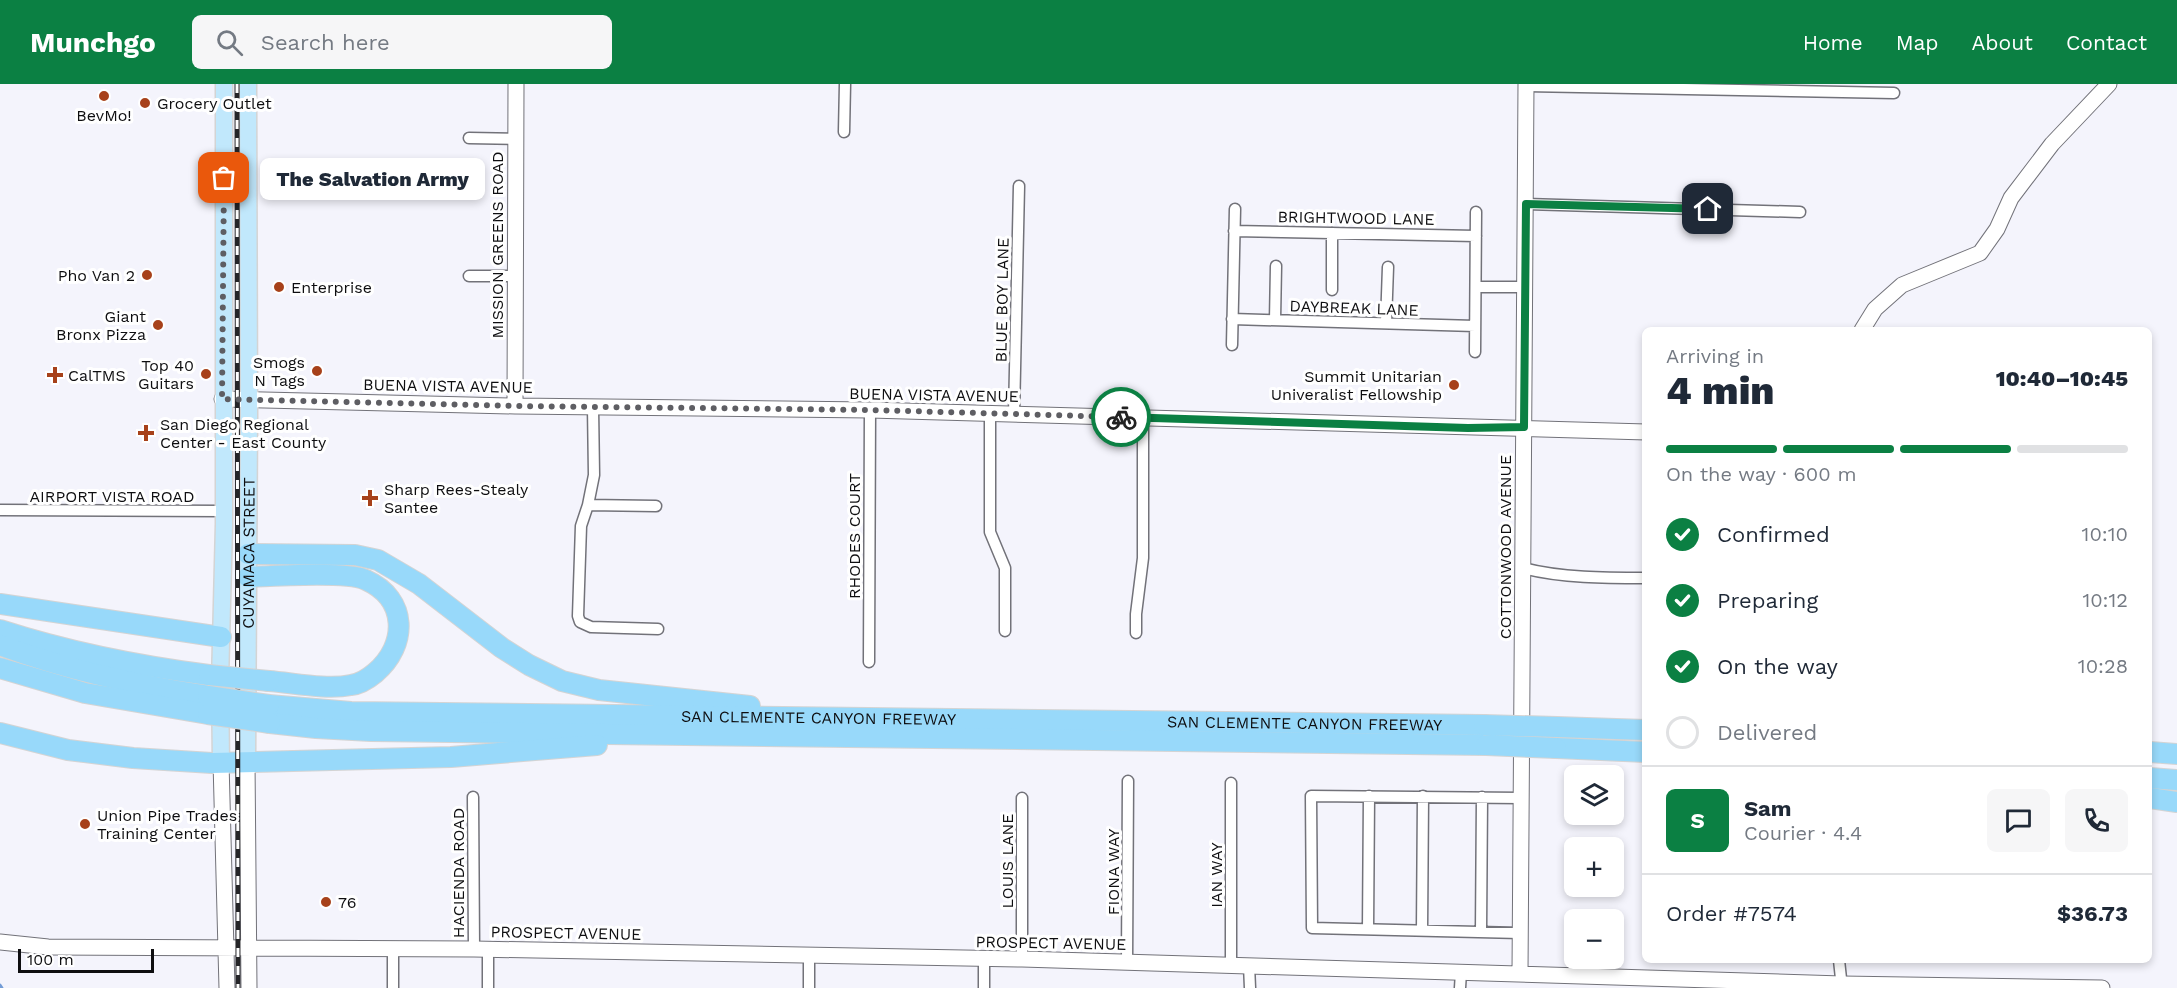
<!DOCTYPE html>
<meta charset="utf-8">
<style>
:root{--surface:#fff;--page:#f6f6f7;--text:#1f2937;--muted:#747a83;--line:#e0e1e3;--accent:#0b8043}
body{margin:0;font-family:"Work Sans",sans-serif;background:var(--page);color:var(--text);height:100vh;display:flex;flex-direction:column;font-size:22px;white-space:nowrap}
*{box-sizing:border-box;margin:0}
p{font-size:20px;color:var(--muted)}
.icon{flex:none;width:33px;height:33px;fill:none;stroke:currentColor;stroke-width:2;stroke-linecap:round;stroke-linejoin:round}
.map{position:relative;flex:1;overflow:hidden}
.panel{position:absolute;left:1642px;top:243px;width:510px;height:636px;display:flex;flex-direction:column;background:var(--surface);border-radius:9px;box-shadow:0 3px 9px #0003}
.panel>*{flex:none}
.buttons{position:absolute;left:1564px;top:681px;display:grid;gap:12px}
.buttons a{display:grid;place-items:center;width:60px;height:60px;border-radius:9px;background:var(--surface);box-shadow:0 3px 9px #0003;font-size:30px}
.scale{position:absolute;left:18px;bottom:15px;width:136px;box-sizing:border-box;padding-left:6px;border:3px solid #0e0e10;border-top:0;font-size:16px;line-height:21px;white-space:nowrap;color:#0e0e10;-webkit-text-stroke:4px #fff;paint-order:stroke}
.pin{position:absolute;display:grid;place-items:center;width:51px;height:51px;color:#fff;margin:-26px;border-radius:12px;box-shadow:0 3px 9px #0006}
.courier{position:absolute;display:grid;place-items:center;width:60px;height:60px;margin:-30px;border:4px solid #0b8043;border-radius:50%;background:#fff;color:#222;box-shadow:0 2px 8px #0007}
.bubble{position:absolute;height:42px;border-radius:9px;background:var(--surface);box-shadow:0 3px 9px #0003;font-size:20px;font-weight:800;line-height:42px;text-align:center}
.head em{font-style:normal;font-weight:800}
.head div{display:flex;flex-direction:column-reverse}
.head{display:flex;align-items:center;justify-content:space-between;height:102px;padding:0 24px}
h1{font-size:39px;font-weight:800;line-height:45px}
.bar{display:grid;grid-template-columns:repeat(4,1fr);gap:9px 6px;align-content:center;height:72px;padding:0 24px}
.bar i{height:8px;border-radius:4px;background:var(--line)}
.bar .active{background:var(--accent)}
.bar p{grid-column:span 4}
.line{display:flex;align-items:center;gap:15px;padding:0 24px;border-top:2px solid var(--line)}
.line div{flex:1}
.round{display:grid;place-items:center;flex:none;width:63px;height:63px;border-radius:9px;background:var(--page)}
ol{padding:0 24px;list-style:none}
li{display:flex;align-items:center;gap:18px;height:66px}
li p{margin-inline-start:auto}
li .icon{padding:6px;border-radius:50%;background:var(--accent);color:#fff;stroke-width:4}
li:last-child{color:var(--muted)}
li i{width:33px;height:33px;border:3px solid var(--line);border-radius:50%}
header{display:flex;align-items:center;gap:36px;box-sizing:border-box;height:84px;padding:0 30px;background:var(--accent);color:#fff}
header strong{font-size:28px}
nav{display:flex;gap:33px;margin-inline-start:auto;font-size:21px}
.search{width:420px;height:54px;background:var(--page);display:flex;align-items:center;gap:15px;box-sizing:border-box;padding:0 21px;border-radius:9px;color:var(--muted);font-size:22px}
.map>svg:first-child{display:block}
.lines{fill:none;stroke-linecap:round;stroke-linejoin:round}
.stream{stroke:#739cd6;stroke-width:3}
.street-casing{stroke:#727279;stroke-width:13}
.secondary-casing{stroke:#727279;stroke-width:17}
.primary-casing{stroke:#d4d4d4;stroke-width:19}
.highway-casing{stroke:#d4d4d4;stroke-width:22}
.street{stroke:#fff;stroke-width:10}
.secondary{stroke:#fff;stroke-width:15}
.primary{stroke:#c1e8fc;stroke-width:16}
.highway{stroke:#98d9fa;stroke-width:20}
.rail-casing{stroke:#252528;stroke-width:5}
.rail{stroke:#fff;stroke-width:3;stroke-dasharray:9;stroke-linecap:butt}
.highway-bridge-casing{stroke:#d4d4d4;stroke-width:22;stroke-linecap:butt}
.highway-bridge{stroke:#98d9fa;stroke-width:20}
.done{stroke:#5e5e63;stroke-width:6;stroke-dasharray:0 10.8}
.route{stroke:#0b8043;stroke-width:8}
.poi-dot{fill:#a7411a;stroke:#fff;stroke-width:2}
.labels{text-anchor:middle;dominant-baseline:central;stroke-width:6;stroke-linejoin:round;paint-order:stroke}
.poi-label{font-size:16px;fill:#0e0e10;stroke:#fff;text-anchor:start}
.street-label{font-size:16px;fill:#0e0e10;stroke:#fff}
</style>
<header>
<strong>Munchgo</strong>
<div class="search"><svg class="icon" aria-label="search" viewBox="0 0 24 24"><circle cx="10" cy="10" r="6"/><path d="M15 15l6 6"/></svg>Search here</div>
<nav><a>Home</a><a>Map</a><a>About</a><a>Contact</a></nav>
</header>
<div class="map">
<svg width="2177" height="904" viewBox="0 0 2177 904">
<rect width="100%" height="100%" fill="#f4f4fc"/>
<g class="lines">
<path class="stream" d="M0,901L2,904"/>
<defs>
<path id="street" d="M1526,2L1894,9
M844,48L845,0
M469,54L516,55
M1526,120L1800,128
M1234,147L1476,152
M469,192H515
M1476,203H1525
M1332,206V149
M1232,235L1475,242
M1275,236L1276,182
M1386,239L1388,183
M1232,261L1235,125
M1475,268L1476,128
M593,323L594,391L588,421L581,442L578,532L580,538L591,543L658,545
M990,330V448L1005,484V547
M1014,331L1019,102
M588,421L656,422
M0,426L223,427
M1523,484C1562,494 1605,494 1646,494
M1136,549V530L1143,474V334
M869,578L870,326
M1231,699V882
M473,713L474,865
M1022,714V875
M1368,845L1369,712
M1422,846L1423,712
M1481,847L1482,713
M1520,849L1312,844L1311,712L1521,714
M393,865V904
M488,866V904
M809,872V904
M1839,876L1842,904
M1127,879L1128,697
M1249,881L1250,904
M984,904V875
M1460,904L1461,888"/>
<path id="secondary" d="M1862,246L1875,225L1902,201L1980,169L1997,145L2011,114L2052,60L2109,0
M222,315L515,322L870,326L1646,348
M515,322L516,0
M247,677L249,904
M221,678L227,904
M0,858L48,863L474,865L1022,875L1842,900L2102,904
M1520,890L1526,0"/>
<g id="primary">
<path id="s1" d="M247,677L249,331L248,0"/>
<path d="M221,678L220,598L224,440V0"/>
</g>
<g id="highway">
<path d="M248,470L355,471L378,476L419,500L502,564L529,581L562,597L599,606L750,622"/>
<path d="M248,493C272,492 348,487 366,496C408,515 408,561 375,589C369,594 360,600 351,601C327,606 294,599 269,597"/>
<path d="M0,520L221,553"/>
<path d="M0,546C68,568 139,582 209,591"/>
<path d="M0,561C67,586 137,601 208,612"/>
<path d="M0,584L85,609L208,630"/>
<path id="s2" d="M269,621L351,628L1484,641"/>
<path d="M270,639L316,644L371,647L1486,661"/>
<path d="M1557,643L1646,646"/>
<path d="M0,649L68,666L133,674L212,679L451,673L597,661"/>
<path d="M1556,664L1646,668"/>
<path d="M2150,668L2177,670"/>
<path d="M2150,694L2177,696"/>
<path d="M2150,714L2177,718"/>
</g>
</defs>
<use href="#street" class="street-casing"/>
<use href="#secondary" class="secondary-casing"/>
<use href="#primary" class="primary-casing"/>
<use href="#highway" class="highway-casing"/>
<use href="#street" class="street"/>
<use href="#secondary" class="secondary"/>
<use href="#primary" class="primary"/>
<use href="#highway" class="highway"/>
<defs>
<path id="rail" d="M237,0L238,904"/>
</defs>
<use href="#rail" class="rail-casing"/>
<use href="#rail" class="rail"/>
<defs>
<path id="highway-bridge" d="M209,591L269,597
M208,612L269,621
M208,630L270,639
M1484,641L1557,643
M1486,661L1556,664"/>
</defs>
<use href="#highway-bridge" class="highway-bridge-casing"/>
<use href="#highway-bridge" class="highway-bridge"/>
</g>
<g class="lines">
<path class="done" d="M224,94L222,315L515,322L870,326L1121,333"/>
<path class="route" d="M1121,333L1468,344L1524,343L1526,120L1708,125"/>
</g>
<g class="poi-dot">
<circle cx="104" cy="12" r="6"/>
<circle cx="145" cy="19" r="6"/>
<circle cx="147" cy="191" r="6"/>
<circle cx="279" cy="203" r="6"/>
<circle cx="158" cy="241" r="6"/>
<circle cx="317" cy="287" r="6"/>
<circle cx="206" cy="290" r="6"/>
<path d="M52 282h6v6h6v6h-6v6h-6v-6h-6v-6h6z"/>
<circle cx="1454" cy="301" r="6"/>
<path d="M143 340h6v6h6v6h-6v6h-6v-6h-6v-6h6z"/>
<path d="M367 405h6v6h6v6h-6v6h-6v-6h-6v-6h6z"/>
<circle cx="85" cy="740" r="6"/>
<circle cx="326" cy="818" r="6"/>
</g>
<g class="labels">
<g class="poi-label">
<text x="157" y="19">Grocery Outlet</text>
<text x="104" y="31" text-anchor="middle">BevMo!</text>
<text x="135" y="191" text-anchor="end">Pho Van 2</text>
<text x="291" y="203">Enterprise</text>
<text x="146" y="232" text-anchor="end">Giant<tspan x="146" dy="18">Bronx Pizza</tspan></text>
<text x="305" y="278" text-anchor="end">Smogs<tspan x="305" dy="18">N Tags</tspan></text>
<text x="194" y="281" text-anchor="end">Top 40<tspan x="194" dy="18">Guitars</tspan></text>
<text x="68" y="291">CalTMS</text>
<text x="1442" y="292" text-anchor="end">Summit Unitarian<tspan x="1442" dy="18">Univeralist Fellowship</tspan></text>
<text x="160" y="340">San Diego Regional<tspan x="160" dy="18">Center - East County</tspan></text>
<text x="384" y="405">Sharp Rees-Stealy<tspan x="384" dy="18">Santee</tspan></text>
<text x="97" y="731">Union Pipe Trades<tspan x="97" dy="18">Training Center</tspan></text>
<text x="338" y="818">76</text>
</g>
<g class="street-label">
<text transform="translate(1356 134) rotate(1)">BRIGHTWOOD LANE</text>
<text transform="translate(497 161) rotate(-90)">MISSION GREENS ROAD</text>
<text transform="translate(1002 216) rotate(-89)">BLUE BOY LANE</text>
<text transform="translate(1354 224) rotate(2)">DAYBREAK LANE</text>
<text transform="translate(448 302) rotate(1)">BUENA VISTA AVENUE</text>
<text transform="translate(934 311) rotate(1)">BUENA VISTA AVENUE</text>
<text x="112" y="412">AIRPORT VISTA ROAD</text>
<text transform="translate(854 452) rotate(-90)">RHODES COURT</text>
<text transform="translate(1505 463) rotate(-90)">COTTONWOOD AVENUE</text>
<text stroke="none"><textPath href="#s1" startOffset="208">CUYAMACA STREET</textPath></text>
<text stroke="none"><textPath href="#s2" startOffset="550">SAN CLEMENTE CANYON FREEWAY</textPath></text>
<text stroke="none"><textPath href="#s2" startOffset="1036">SAN CLEMENTE CANYON FREEWAY</textPath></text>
<text transform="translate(1007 777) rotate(-90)">LOUIS LANE</text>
<text transform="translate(1113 788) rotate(-90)">FIONA WAY</text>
<text transform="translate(458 789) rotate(-90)">HACIENDA ROAD</text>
<text transform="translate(1216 791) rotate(-90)">IAN WAY</text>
<text transform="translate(566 849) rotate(1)">PROSPECT AVENUE</text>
<text transform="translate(1051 859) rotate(1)">PROSPECT AVENUE</text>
</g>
</g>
</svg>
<div class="buttons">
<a><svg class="icon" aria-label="layers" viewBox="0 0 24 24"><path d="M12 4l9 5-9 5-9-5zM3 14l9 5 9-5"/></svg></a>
<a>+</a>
<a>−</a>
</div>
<div class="scale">100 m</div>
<div class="pin" style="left:224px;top:94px;background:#ea580c"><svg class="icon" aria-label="bag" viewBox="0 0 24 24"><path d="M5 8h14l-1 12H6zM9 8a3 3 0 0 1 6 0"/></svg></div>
<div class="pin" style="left:1708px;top:125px;background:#1f2937"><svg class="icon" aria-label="home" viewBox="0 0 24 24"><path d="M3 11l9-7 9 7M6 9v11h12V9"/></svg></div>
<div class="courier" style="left:1121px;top:333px"><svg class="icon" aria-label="bike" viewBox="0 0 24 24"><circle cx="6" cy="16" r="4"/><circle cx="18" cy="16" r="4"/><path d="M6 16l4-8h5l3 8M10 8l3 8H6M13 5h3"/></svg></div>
<div class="bubble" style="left:260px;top:74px;width:225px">The Salvation Army</div>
<section class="panel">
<div class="head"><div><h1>4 min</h1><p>Arriving in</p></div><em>10:40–10:45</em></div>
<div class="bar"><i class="active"></i><i class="active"></i><i class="active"></i><i></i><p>On the way · 600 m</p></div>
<ol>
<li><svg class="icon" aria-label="check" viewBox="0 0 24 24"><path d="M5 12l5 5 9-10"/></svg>Confirmed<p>10:10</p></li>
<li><svg class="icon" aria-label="check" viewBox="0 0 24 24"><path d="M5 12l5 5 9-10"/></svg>Preparing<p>10:12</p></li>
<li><svg class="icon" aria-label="check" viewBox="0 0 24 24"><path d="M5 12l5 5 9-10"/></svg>On the way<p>10:28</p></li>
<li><i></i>Delivered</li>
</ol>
<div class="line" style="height:108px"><b class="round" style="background:var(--accent);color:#fff">S</b><div><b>Sam</b><p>Courier · 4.4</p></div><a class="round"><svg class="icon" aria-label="chat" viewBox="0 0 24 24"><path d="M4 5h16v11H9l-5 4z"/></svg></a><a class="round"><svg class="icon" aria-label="phone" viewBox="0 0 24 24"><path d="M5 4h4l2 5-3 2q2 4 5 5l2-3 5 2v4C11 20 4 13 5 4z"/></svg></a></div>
<div class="line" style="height:78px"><div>Order #7574</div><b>$36.73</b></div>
</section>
</div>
